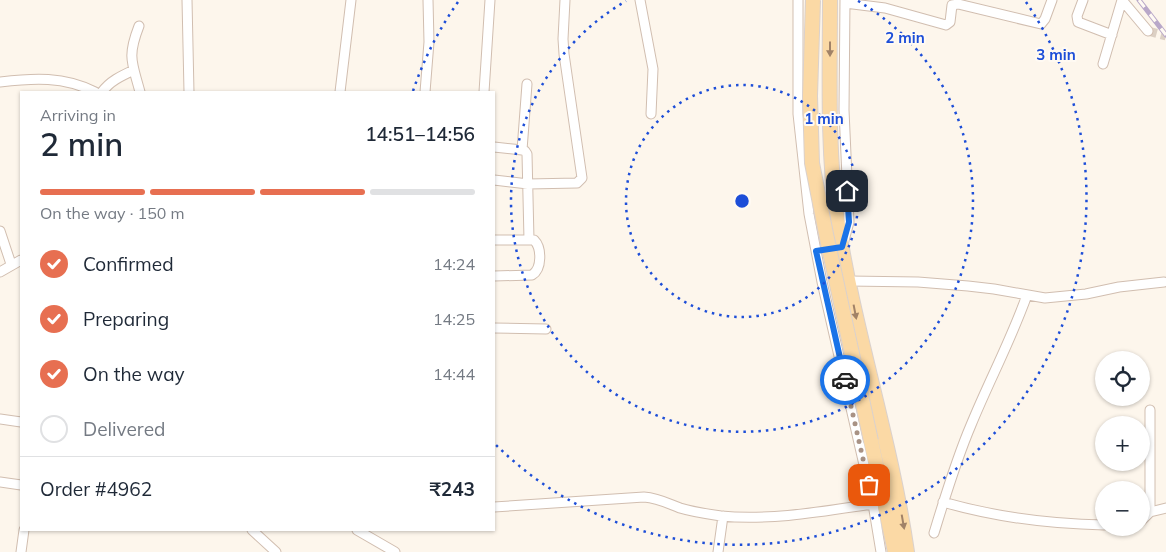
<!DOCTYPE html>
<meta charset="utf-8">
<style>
:root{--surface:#fff;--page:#f6f6f7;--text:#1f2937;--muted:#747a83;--line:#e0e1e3;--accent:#e76f51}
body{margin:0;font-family:Mulish,sans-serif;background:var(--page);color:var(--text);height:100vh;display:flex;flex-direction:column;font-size:19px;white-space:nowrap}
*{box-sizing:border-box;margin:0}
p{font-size:16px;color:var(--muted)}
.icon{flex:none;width:28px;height:28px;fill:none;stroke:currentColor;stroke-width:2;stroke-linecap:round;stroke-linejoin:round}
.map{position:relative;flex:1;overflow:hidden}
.details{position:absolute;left:20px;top:91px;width:475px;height:440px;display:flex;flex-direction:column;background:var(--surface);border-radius:0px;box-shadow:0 1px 4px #0004}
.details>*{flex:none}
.buttons{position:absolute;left:1095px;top:351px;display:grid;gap:10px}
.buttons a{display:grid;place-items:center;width:55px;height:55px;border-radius:50%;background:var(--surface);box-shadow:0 1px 4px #0004;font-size:25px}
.pin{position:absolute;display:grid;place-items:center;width:42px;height:42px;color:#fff;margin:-21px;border-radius:10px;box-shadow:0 2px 8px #0006}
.courier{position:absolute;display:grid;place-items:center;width:50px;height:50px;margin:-25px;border:4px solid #1a73e8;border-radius:50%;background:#fff;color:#222;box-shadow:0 1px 6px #0007}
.head em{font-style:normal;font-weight:600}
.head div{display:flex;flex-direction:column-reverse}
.head{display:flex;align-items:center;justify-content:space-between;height:85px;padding:0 20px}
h1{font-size:32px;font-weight:600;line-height:38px}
.bar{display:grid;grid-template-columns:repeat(4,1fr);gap:8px 5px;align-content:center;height:60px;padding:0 20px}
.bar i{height:6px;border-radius:4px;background:var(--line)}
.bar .on{background:var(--accent)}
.bar p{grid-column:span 4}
.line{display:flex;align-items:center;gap:12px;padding:0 20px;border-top:1px solid var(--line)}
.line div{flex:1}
ol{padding:0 20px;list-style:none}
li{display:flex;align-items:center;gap:15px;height:55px}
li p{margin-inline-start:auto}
li .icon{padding:5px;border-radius:50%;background:var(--accent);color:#fff;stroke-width:4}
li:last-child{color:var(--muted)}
li i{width:28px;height:28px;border:2px solid var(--line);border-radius:50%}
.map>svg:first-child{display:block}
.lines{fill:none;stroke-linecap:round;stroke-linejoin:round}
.minor-tunnel{stroke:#dcd0c4;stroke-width:9;stroke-dasharray:9 4.5;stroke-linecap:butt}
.minor-casing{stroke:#d1beb0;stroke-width:11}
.primary-casing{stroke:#dad1cd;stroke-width:16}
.minor{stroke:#fff;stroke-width:9}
.primary{stroke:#fbd9a5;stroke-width:14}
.rail-casing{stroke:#b9a8c9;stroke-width:5}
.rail{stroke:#fffaf3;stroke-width:3;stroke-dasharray:9;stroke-linecap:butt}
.primary-bridge-casing{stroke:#dad1cd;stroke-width:16;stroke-linecap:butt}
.primary-bridge{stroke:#fbd9a5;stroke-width:14}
.oneway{fill:#a18267}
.done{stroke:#a89285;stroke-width:5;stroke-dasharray:0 9}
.route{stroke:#1a73e8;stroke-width:6}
.ring{fill:none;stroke:#1d4ed8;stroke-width:2.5;stroke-dasharray:2.5 5}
.centre{fill:#1d4ed8;stroke:#fffaf3;stroke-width:2.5}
.ring-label{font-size:15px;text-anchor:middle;font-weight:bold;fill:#1d4ed8;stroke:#fffaf3;stroke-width:4;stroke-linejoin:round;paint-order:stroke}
</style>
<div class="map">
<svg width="1166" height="552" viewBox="0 0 1166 552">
<rect width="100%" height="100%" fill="#fdf6ec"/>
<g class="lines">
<path class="minor-tunnel" d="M1148,31L1166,36"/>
<defs>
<path id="minor" d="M187,0L189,92
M640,0L653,69L651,114
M798,0V114L809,214L822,282L873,504L881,552
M1083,0L1077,16L1078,22L1112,35
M1122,0L1148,31
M845,3L885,8L946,25L950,22L952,5L958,4L1041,24L1045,19L1052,0
M139,26C127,57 132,62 140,92
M1103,64L1122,0
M0,82C33,78 64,76 95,92
M102,92C110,81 121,76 134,70
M340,92L351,0
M425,92L429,42L428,0
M484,92L490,0
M494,147L522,150L525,151L527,154L529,240
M522,150L527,84
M494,180L528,184L577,183L582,178L564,54L563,39L565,0
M0,231L11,264
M494,240H534C542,248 542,269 532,275L494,276
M843,244L849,222L844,110L845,0
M0,272L21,260
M849,281L918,282L968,286L994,289L1045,298L1086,294L1119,287L1164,282
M494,328L546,329
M0,419L21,422
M0,482L21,485
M943,502C995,517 1050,524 1104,525
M494,507L644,497C658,498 667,503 680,508C693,512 707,514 721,516C770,521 825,511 873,504
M1150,512L1166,508
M1141,521L1150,512V410
M252,530L276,552
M357,530L395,552
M934,533C945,497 956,460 971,425C989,381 1011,340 1027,295
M21,552L24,530
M718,552L723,516"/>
<path id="primary" d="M830,0C830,73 827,147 837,219C854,331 891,440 907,552
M871,441L895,552"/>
</defs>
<use href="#minor" class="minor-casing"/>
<use href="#primary" class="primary-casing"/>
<use href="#minor" class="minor"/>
<use href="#primary" class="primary"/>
<defs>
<path id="rail" d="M1139,0L1166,35"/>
</defs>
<use href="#rail" class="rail-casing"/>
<use href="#rail" class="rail"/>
<defs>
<path id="primary-bridge" d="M813,0L810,96L812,163L826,234L871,441"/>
</defs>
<use href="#primary-bridge" class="primary-bridge-casing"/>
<use href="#primary-bridge" class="primary-bridge"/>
</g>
<defs><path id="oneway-solid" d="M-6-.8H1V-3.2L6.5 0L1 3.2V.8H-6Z" transform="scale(1.25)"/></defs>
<g class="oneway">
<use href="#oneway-solid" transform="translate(830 49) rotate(90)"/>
<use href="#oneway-solid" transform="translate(855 312) rotate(79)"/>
<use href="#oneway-solid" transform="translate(903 522) rotate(80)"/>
</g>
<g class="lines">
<path class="done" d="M845,380L869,485"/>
<path class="route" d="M845,380L816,251L842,247L849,222L847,191"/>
</g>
<g class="ring">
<circle cx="742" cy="201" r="116"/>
<path d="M858 1A231 231 0 1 1 626 1"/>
<path d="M413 91A347 347 0 0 1 458 2M1026 2A347 347 0 0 1 495 444"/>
</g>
<circle cx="742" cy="201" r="8" class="centre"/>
<g class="ring-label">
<text x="905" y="43">2 min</text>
<text x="1056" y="60">3 min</text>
<text x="824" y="124">1 min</text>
</g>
</svg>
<div class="buttons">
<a><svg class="icon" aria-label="locate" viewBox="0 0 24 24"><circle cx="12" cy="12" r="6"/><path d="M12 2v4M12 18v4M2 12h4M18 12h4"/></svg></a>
<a>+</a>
<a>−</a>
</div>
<div class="pin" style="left:869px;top:485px;background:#ea580c"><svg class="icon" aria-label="bag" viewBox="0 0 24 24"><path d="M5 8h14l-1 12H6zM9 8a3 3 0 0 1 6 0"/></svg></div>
<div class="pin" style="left:847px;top:191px;background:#1f2937"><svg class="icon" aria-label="home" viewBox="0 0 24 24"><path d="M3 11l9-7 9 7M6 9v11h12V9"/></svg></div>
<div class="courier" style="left:845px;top:380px"><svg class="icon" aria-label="car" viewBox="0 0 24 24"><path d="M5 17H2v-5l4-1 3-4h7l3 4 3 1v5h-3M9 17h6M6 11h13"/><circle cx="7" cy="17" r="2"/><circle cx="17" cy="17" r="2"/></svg></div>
<section class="details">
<div class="head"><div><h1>2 min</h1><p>Arriving in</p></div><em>14:51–14:56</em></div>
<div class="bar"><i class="on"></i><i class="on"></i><i class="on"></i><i></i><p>On the way · 150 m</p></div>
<ol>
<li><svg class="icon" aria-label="check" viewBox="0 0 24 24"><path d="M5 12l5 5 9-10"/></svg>Confirmed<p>14:24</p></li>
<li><svg class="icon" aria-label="check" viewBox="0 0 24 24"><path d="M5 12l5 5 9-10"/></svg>Preparing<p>14:25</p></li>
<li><svg class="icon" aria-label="check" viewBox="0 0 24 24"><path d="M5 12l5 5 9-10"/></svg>On the way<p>14:44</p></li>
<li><i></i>Delivered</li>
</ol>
<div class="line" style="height:65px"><div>Order #4962</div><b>₹243</b></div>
</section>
</div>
